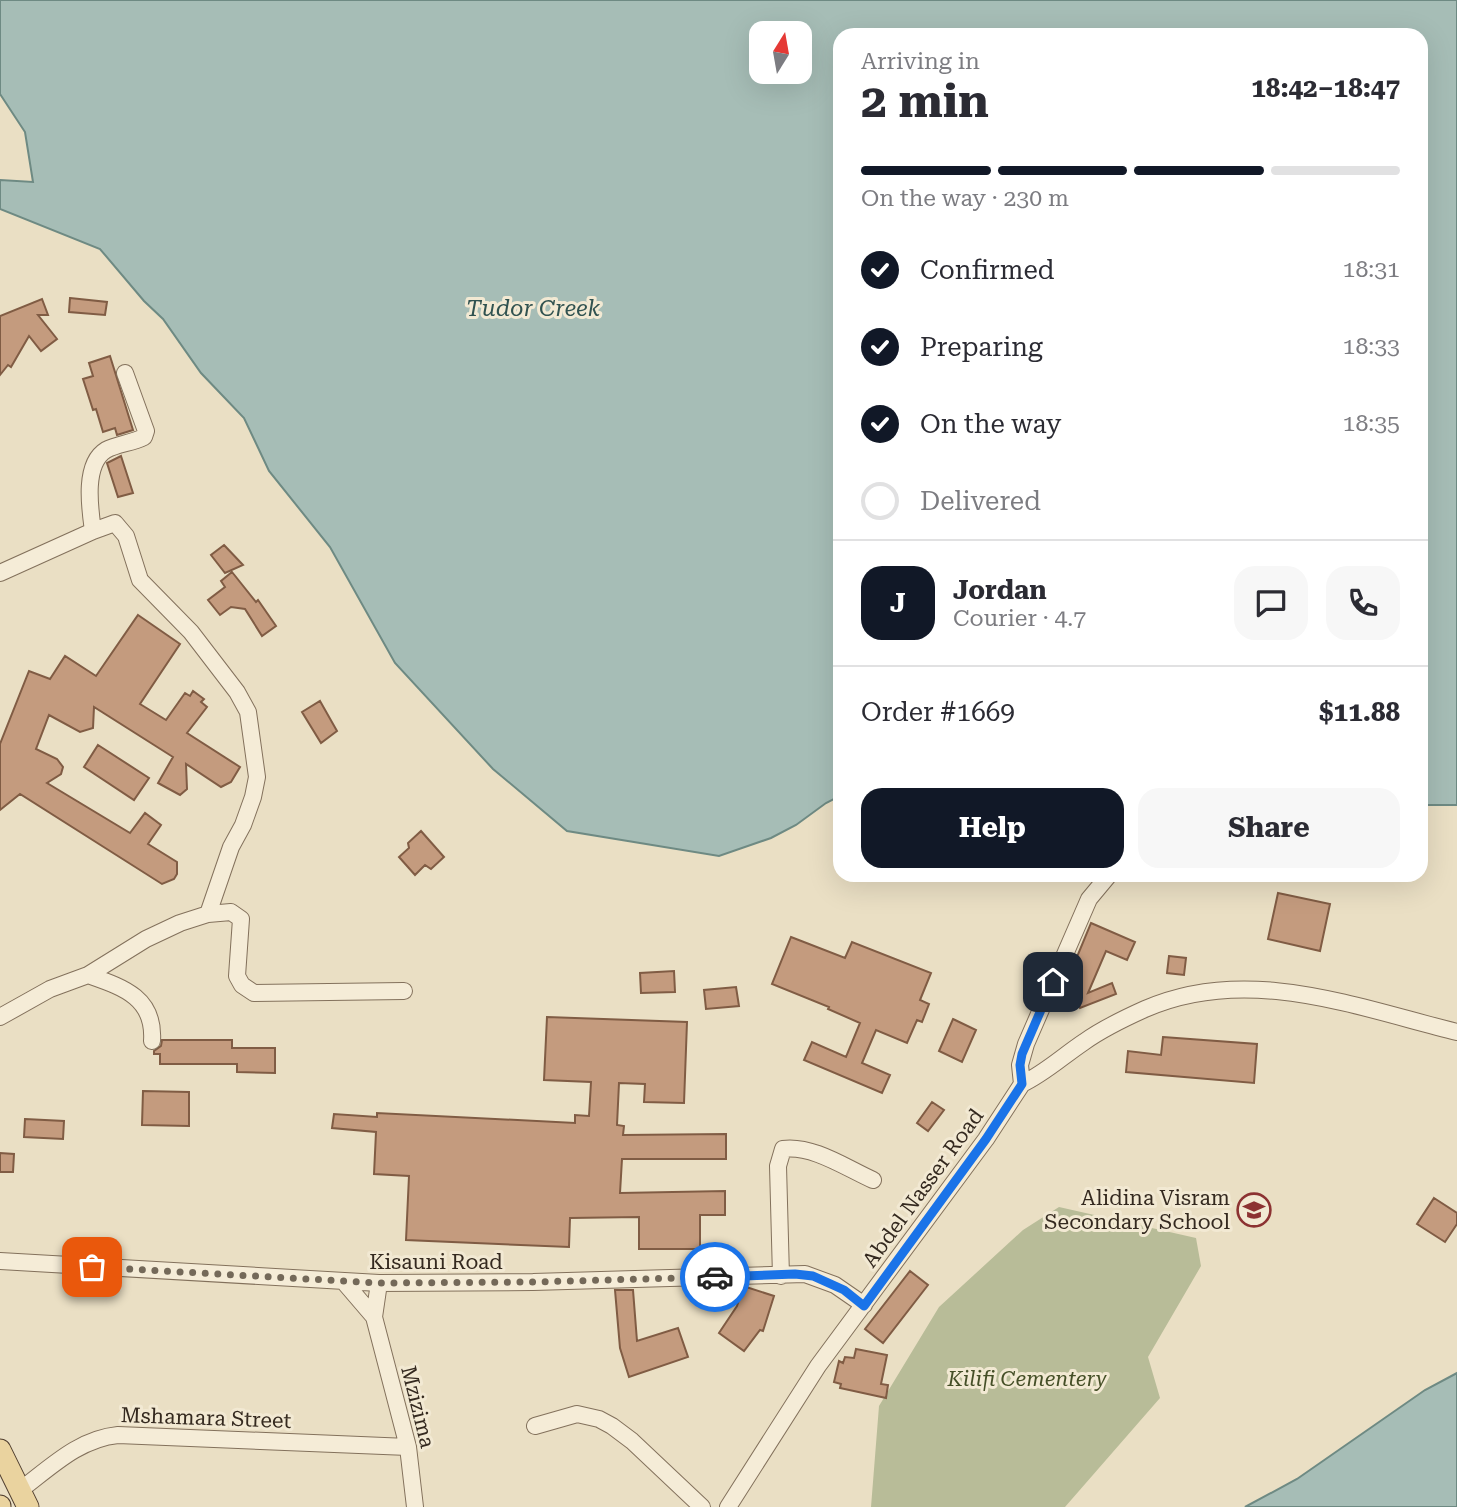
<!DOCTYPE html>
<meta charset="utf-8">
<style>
:root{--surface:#fff;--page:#f7f7f7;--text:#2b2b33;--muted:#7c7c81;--line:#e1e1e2;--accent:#111827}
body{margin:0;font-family:"Roboto Serif",serif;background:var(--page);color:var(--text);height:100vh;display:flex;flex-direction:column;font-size:26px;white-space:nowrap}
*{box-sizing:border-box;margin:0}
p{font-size:23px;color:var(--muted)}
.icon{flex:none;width:38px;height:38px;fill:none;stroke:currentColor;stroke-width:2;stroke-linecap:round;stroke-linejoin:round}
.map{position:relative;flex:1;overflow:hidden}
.side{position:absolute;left:833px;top:28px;width:595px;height:854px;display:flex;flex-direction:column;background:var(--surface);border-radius:21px;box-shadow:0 7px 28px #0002}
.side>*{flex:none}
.needle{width:46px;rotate:11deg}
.tools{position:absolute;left:749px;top:21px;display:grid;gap:14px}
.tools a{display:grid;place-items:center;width:63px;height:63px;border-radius:14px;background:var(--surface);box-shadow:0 7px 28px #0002;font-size:35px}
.pin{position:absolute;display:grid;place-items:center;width:60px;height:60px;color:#fff;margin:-30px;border-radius:14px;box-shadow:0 4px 10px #0006}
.courier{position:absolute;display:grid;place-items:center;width:70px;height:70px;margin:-35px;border:5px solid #1a73e8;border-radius:50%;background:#fff;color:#222;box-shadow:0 2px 9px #0007}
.summary em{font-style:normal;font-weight:700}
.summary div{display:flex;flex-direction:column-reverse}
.summary{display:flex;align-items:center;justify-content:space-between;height:119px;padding:0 28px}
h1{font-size:46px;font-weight:700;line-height:52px}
.bar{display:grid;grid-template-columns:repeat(4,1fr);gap:10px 7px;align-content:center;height:84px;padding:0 28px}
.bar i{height:9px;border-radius:5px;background:var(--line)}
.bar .selected{background:var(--accent)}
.bar p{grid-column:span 4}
.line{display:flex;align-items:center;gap:18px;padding:0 28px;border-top:2px solid var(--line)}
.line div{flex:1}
.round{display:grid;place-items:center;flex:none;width:74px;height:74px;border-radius:21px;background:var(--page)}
ol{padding:0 28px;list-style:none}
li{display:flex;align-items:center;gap:21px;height:77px}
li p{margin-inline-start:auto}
li .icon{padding:7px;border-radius:50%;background:var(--accent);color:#fff;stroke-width:4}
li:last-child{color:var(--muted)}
li i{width:38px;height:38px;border:4px solid var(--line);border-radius:50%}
.primary-button{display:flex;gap:14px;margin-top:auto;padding:14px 28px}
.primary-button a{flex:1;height:80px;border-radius:21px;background:var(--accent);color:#fff;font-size:28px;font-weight:700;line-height:80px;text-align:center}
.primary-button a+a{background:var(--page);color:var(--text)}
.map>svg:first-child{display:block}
.cemetery{fill:#b8bc98}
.water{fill:#a6bdb6;stroke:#6e8a83;stroke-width:2;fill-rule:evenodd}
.building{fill:#c49b7e;stroke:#805c44;stroke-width:2}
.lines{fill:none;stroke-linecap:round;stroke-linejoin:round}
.minor-casing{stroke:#83715c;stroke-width:18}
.major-casing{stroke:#513f30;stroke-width:23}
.minor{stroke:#f5ecd7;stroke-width:16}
.major{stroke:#ead39f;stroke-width:21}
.done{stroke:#746959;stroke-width:7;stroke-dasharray:0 12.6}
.route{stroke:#1a73e8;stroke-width:9}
.labels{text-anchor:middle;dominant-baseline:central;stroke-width:6;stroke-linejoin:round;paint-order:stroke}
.street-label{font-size:21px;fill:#34291f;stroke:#f2e9d3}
.poi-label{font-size:21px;fill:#34291f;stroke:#f2e9d3;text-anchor:end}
.park-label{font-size:21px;font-style:italic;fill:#454f27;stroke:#f2e9d3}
.water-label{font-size:23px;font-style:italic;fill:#305250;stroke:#f2e9d3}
</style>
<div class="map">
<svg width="1457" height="1507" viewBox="0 0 1457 1507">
<rect width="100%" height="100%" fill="#eadfc4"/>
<path class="cemetery" d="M1059,1207L1196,1238L1201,1266L1148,1357L1160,1398L1065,1507H871L879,1406L939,1307L1023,1230Z"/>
<path class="water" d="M0,0H1457V805H1421V35H840V796L826,803L796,825L771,838L719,856L567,831L493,769L395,663L330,547L269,471L244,418L201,373L163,319L144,301L100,249L0,209V180L33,182L25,132L0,94ZM761,33H800V72H761Z
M1457,1373V1507H1245L1297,1479L1425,1390Z"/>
<path class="building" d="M70,298L107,302L105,315L69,312Z
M42,299L48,315H38L57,339L41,351L29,336L11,367L8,365L0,375V316Z
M110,356L133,430L117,435L115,428L103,432L96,409L93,410L83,379L93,376L89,363Z
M121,456L133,493L118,497L107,463Z
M224,545L243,565L225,573L211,555Z
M232,572L256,602L258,600L276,626L262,636L245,609L231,607L220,615L208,600L225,587L221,581Z
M138,615L180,644L140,704L166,720L185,693L190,696L193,691L204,699L201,702L207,707L187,733L240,767L231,782L221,787L186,764L187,789L180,795L158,783L173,757L94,707L93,728L80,732L49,715L36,749L57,759L63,767L61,774L47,783L130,833L145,813L161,825L148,844L177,862V874L174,879L162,884L20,794L0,810V744L29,671L50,679L65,656L96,676Z
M320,701L337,731L321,743L302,712Z
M98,745L149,778L134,800L84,767Z
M421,831L444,857L431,869L425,865L415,875L399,857L409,848L408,843Z
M1278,893L1330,904L1320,951L1268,939Z
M1091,923L1135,942L1127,960L1106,951L1088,993L1112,983L1116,994L1080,1008L1076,999L1062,993Z
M791,937L845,958L852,942L931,973L920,1000L929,1004L922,1022L917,1020L907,1043L876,1030L862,1063L890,1075L882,1093L804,1060L812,1042L846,1057L860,1023L828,1009L829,1007L772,984Z
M1169,956L1186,958L1184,975L1167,973Z
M674,971L675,992L641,993L640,973Z
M736,987L739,1006L706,1009L704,990Z
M547,1017L687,1022L684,1103L644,1102L645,1084L619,1083L617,1125L624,1126L623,1135L726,1134V1159H622L620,1193L725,1191V1215H700V1249H639V1217L570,1218L569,1247L406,1240L409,1176L374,1174L376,1132L332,1128L334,1114L377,1117V1113L575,1123V1115L589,1116L591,1082L544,1080Z
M953,1019L976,1030L962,1062L939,1051Z
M1163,1037L1257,1044L1254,1083L1126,1072L1128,1051L1161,1055Z
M162,1040H232V1048H275V1073L237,1072V1064H160V1054H154V1051L161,1046Z
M143,1091L189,1092V1126L142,1125Z
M932,1102L944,1110L928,1131L917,1123Z
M25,1119L64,1121L63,1139L24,1137Z
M0,1153L14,1154L13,1172H0Z
M1434,1198L1457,1213V1224L1445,1242L1417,1224Z
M910,1271L928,1285L883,1343L865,1329Z
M743,1286L774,1296L763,1331L760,1330L744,1351L719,1333L737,1306Z
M615,1290H633L637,1341L678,1328L688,1357L629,1377L620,1348Z
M856,1349L887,1355L881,1384L888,1385L886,1398L840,1388L841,1384L834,1382L839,1361L843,1363L845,1357L854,1358Z"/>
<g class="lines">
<defs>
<path id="minor" d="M93,531C90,509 83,464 106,450C117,444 132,443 144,437L146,431L125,373
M0,573L93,531L115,523L126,536L140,580L191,632L237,692L248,712L257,777L253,797L243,825L231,847L208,914
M88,975C122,987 155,997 152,1041
M0,1017L50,989L88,975L146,939L180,923L208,914L231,912L241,919L237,976L242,985L254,993L404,991
M1022,1084C1045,1073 1063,1056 1084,1042C1102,1029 1125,1018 1145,1009C1247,964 1356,1007 1457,1032
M0,1261L379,1283L533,1282L805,1274L835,1285L864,1305
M781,1276L778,1166L783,1149C813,1145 846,1168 873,1180
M344,1282L374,1317
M379,1283L374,1317L408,1447L415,1507
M535,1426L577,1414L599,1419L612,1426L632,1441L702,1507
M19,1491C50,1468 78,1439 118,1435L408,1447
M728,1507L818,1366L986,1139L1022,1084L1020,1065L1026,1044L1089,899L1109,875"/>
<path id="major" d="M0,1450L28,1507
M0,1506V1507"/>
</defs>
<use href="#minor" class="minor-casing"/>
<use href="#major" class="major-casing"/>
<use href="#minor" class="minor"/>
<use href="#major" class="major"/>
</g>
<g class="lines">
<path class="done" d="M92,1267L379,1283L533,1282L715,1277"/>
<path class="route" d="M715,1277L795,1274L813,1276L844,1290L864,1306L986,1139L1022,1084L1020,1065L1022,1054L1053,982"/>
</g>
<defs>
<symbol id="school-ring" viewBox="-11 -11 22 22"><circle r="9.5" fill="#f2e9d3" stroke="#8c3232" stroke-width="1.5"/><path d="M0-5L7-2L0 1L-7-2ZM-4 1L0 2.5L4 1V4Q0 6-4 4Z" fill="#8c3232"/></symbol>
</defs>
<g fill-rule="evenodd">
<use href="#school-ring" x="1235" y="1191" width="38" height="38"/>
</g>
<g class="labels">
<g class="street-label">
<text transform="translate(923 1188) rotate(-54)">Abdel Nasser Road</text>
<text x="436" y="1262">Kisauni Road</text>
<text transform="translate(418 1407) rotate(76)">Mzizima</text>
<text transform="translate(206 1418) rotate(2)">Mshamara Street</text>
</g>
<g class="poi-label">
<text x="1230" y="1198">Alidina Visram<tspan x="1230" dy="24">Secondary School</tspan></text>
</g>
<g class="park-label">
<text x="1027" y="1379">Kilifi Cementery</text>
</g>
<g class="water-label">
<text x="533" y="308">Tudor Creek</text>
</g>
</g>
</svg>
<div class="tools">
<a><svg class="needle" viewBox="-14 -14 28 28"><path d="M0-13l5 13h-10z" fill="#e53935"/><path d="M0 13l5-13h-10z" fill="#7c7c81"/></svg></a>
</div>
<div class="pin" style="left:92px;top:1267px;background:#ea580c"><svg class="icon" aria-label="bag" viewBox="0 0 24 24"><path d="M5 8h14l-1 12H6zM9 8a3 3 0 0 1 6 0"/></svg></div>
<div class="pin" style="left:1053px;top:982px;background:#1f2937"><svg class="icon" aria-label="home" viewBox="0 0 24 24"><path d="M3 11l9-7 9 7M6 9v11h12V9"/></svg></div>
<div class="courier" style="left:715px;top:1277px"><svg class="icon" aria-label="car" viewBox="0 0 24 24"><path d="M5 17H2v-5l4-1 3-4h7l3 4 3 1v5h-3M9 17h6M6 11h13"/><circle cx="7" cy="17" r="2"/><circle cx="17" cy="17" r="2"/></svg></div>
<section class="side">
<div class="summary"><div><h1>2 min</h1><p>Arriving in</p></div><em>18:42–18:47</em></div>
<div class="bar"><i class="selected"></i><i class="selected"></i><i class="selected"></i><i></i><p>On the way · 230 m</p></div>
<ol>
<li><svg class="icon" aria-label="check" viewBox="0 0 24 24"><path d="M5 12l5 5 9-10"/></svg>Confirmed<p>18:31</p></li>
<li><svg class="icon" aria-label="check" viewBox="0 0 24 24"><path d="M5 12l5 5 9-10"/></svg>Preparing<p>18:33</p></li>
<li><svg class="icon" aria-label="check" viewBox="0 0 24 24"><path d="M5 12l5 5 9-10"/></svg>On the way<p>18:35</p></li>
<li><i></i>Delivered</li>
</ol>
<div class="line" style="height:126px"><b class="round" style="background:var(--accent);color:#fff">J</b><div><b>Jordan</b><p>Courier · 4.7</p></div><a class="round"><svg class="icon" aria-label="chat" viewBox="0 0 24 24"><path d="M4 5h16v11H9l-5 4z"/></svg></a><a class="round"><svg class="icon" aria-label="phone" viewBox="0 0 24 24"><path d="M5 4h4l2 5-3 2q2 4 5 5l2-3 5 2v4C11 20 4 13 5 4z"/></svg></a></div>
<div class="line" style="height:91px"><div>Order #1669</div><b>$11.88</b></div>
<div class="primary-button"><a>Help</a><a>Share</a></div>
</section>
</div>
